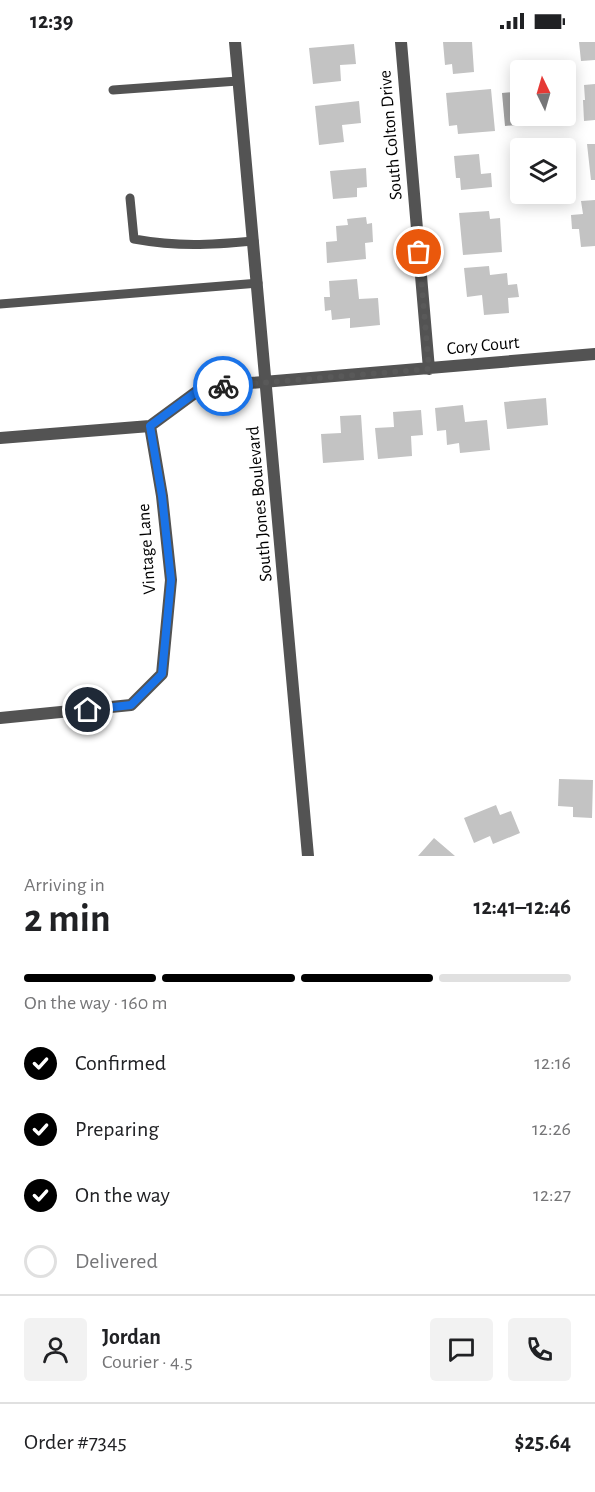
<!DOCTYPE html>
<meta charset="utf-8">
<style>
:root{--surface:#fff;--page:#f2f2f2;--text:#202124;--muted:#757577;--line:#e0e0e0;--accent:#000}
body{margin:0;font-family:"Alegreya Sans",sans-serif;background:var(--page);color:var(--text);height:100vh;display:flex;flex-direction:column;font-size:22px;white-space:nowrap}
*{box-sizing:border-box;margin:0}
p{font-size:20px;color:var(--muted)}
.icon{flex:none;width:33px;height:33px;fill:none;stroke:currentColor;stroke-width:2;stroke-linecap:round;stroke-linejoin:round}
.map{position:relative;height:814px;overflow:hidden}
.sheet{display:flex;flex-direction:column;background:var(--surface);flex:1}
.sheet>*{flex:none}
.needle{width:39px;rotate:355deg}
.controls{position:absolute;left:510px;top:18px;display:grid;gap:12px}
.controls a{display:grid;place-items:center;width:66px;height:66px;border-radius:6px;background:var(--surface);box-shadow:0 3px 15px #0003;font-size:30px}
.pin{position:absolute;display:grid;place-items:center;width:51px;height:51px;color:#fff;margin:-26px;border:3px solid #fff;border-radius:50%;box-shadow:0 2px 6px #0007}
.courier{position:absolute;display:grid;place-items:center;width:60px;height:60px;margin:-30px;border:4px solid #1a73e8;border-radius:50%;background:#fff;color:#222;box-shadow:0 2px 8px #0007}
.summary em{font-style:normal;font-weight:700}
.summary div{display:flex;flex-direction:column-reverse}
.summary{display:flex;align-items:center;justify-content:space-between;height:102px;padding:0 24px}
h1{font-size:39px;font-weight:700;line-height:45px}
.bar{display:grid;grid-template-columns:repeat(4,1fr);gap:9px 6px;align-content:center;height:72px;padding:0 24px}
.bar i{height:8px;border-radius:4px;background:var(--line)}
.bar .on{background:var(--accent)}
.bar p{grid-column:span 4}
.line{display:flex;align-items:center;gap:15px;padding:0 24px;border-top:2px solid var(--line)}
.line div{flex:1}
.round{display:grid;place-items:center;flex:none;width:63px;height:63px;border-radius:6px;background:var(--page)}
ol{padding:0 24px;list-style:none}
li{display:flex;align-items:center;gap:18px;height:66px}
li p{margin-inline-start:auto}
li .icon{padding:6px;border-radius:50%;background:var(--accent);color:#fff;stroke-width:4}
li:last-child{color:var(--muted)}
li i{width:33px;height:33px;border:3px solid var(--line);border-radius:50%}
.status{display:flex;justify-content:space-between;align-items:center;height:42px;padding:0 30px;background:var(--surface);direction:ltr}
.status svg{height:16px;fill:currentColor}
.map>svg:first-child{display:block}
.water{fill:#a1a1a1}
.building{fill:#c3c3c3}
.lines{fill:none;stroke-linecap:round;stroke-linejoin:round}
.service{stroke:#535353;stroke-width:9}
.minor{stroke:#535353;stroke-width:12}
.tertiary{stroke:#535353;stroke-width:12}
.done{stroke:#595959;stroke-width:6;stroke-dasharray:0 10.8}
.route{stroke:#1a73e8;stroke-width:8}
.labels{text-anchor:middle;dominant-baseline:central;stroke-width:6;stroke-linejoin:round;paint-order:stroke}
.street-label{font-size:18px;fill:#000;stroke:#fff}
</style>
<div class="status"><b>12:39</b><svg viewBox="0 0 49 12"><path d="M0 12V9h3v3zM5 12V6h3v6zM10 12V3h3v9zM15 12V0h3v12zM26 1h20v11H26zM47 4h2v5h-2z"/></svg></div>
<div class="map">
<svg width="595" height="814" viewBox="0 0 595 814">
<rect width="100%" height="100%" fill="#fff"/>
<path class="water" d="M514,50L517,83L505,84L502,51Z"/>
<path class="building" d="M443,0H472L474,30L453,32L452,22L445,23Z
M579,0H595V18L581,19Z
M354,2L356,22L340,23L341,39L313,42L309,6Z
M595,42V78L584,79L583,58H585L584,43Z
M491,47L495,89L458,92L457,83L449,84L446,51Z
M359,59L361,81L342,83L344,100L319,103L315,64Z
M587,102H595V138H591Z
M479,112L481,132L491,131L492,145L461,148L460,136H456L454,114Z
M366,126L367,145L357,146V155L333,157L330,129Z
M595,158V204L581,205L579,187H572L571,173L583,172L581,159Z
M489,169L490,177L500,176L502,210L463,213L459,171Z
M366,175L367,182L372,181L373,200L365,201L366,217L327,221L326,200L337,199L336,184L348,183L347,177Z
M489,224L490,233L507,231L508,243L517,242L519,255L508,256L509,271L484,273L482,253L467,255L464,226Z
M357,237L359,257L378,256L380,283L350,286V276L332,278L331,268L325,269L324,255H330L329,239Z
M546,356L548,383L507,387L504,360Z
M463,363L465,380L487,378L490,408L460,411L459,401L447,403L446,388L437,389L435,366Z
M421,368L423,393L411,394L412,414L378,417L375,386L394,385L393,370Z
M361,373L364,418L323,421L321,392L341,391L340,374Z
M559,737L593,738L592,776L573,775V765L558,764Z
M496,763L500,773L511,769L520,791L493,802L490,794L474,801L464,776Z
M434,796L455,814H418Z"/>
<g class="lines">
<path class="service" d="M113,48L238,39
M130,156L134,197C178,205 210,203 254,199
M0,262L258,241"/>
<path class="minor" d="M401,0L429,327
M0,396L150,384L203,345L595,312
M0,676L131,663L162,632L171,538L162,454L150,384"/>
<path class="tertiary" d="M235,0L308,814"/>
</g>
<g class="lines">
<path class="done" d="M223,344L429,327L419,210"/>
<path class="route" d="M88,668L131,663L162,632L171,538L162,454L150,384L203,345L223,344"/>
</g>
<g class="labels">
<g class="street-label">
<text transform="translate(391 93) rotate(-95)">South Colton Drive</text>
<text transform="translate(483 304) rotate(-5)">Cory Court</text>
<text transform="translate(260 462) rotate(-95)">South Jones Boulevard</text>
<text transform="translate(147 507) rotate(-94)">Vintage Lane</text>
</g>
</g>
</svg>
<div class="controls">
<a><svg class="needle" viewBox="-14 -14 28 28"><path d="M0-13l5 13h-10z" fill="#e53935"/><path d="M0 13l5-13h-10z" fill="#757577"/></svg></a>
<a><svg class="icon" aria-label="layers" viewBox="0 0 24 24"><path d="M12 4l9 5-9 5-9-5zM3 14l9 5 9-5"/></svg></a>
</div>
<div class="pin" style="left:419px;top:210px;background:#ea580c"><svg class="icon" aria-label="bag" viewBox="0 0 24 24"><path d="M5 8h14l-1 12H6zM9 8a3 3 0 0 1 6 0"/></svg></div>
<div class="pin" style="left:88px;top:668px;background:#1f2937"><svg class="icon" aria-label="home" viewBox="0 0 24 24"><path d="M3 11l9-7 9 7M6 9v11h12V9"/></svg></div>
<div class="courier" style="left:223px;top:344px"><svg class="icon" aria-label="bike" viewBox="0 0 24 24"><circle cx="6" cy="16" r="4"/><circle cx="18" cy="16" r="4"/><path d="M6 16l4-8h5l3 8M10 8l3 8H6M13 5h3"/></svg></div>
</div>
<section class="sheet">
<div class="summary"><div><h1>2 min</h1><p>Arriving in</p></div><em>12:41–12:46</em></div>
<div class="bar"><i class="on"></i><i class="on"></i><i class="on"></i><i></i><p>On the way · 160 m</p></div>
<ol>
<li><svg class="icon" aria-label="check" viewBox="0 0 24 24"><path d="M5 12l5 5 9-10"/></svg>Confirmed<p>12:16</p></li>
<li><svg class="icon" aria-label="check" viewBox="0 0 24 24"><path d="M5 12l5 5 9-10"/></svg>Preparing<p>12:26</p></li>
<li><svg class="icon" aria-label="check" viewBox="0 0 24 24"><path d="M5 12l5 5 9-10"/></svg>On the way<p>12:27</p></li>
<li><i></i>Delivered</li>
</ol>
<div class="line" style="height:108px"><a class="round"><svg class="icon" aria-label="person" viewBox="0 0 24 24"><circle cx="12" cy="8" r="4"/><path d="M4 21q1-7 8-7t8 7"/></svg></a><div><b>Jordan</b><p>Courier · 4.5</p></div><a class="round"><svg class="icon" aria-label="chat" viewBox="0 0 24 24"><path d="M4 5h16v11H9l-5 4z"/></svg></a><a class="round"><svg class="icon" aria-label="phone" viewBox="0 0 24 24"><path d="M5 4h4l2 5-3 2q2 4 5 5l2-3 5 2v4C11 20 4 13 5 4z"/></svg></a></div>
<div class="line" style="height:78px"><div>Order #7345</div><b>$25.64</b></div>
</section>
